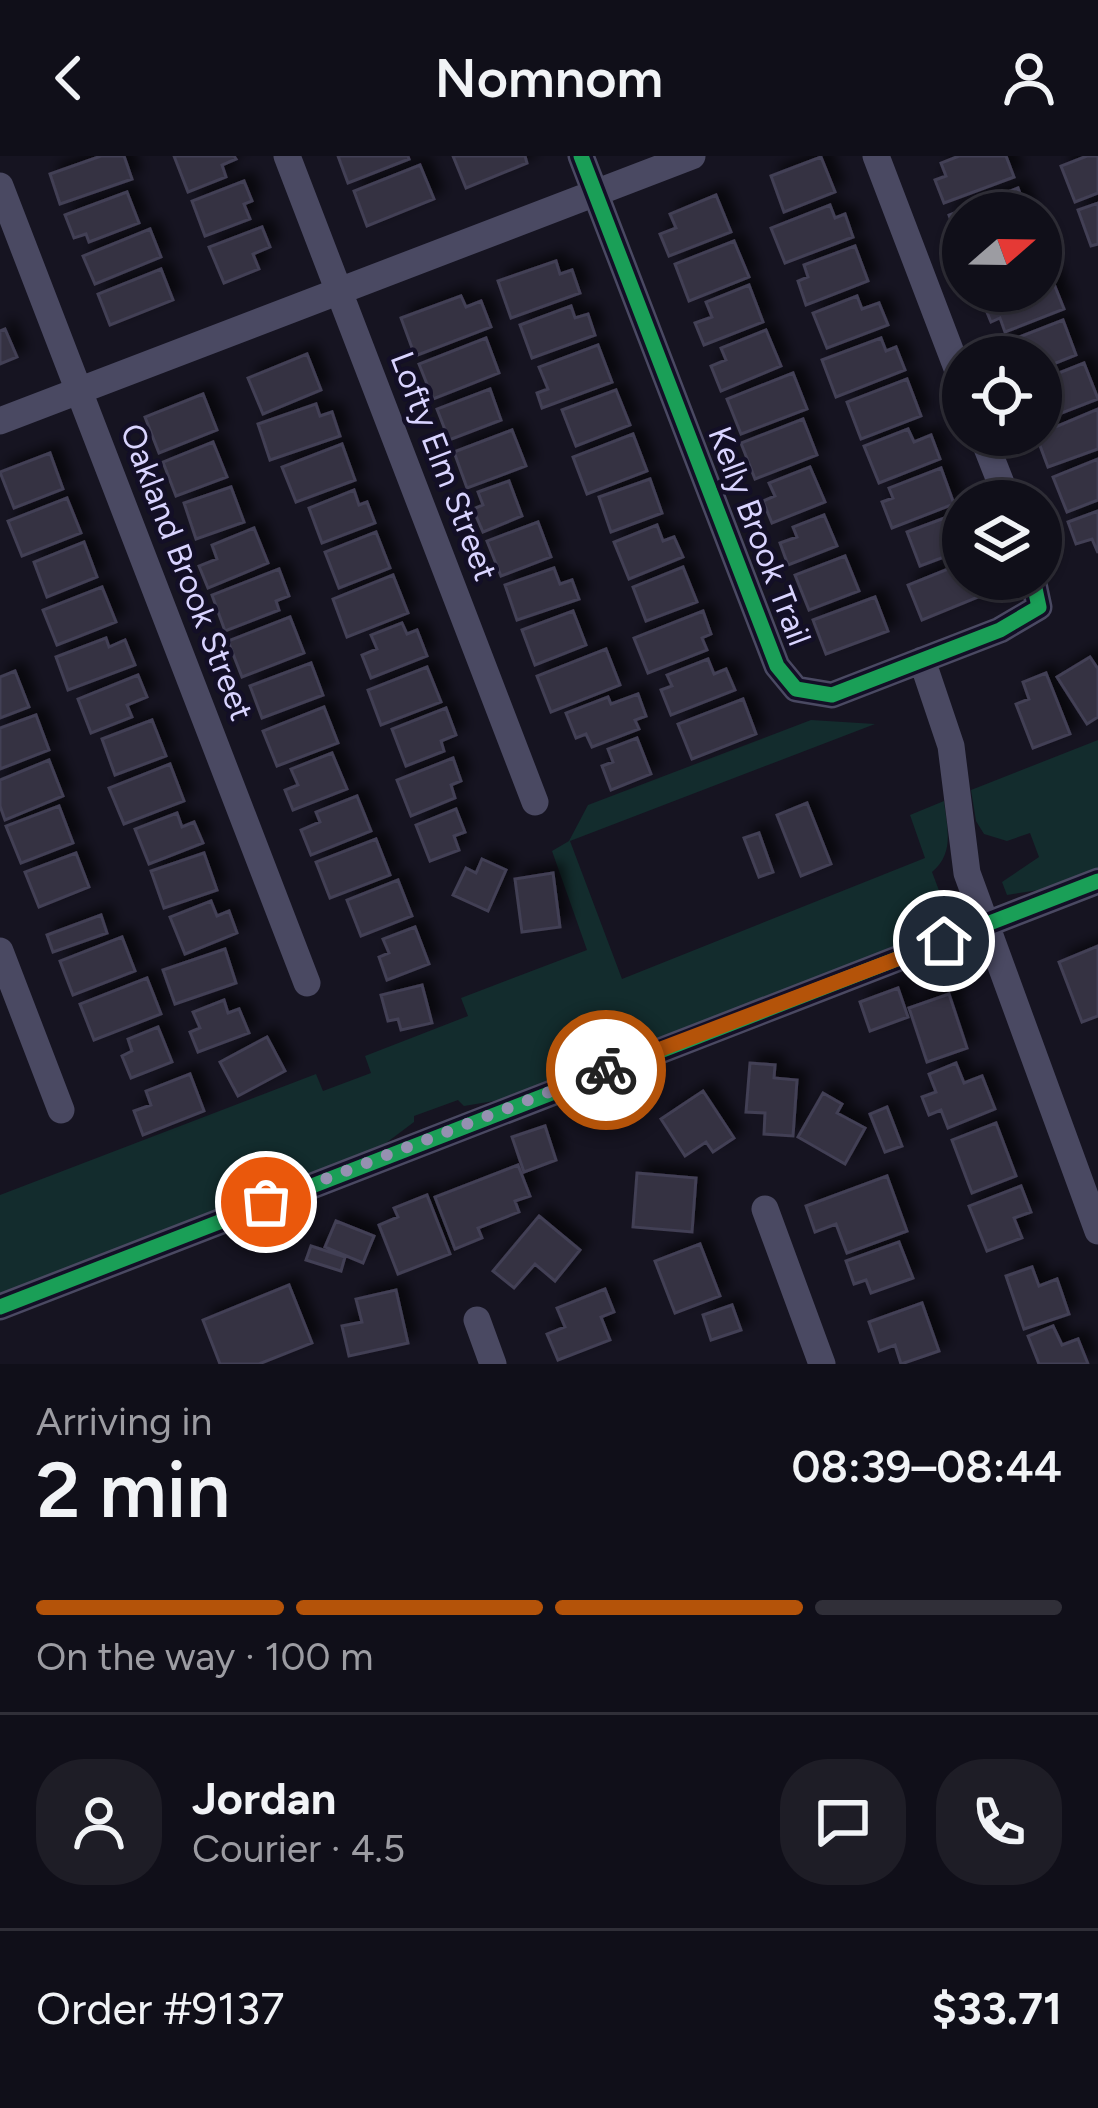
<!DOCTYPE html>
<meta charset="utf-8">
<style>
:root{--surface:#100f19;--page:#1e1d26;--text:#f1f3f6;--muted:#9c9ca2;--line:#302f38;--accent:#b45309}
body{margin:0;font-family:Figtree,sans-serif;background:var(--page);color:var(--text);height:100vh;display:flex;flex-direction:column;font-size:45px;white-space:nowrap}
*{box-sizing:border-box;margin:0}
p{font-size:39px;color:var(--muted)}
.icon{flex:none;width:66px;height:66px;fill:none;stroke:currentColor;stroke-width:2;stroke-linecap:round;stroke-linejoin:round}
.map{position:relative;height:1208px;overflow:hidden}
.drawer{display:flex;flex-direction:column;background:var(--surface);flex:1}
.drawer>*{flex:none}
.needle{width:78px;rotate:70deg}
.controls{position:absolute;left:942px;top:36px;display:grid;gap:24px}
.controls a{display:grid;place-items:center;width:120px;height:120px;border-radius:50%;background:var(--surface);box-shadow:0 3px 9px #0004,0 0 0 3px var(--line);font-size:60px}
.pin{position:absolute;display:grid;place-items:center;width:102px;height:102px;color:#fff;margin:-51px;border:6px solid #fff;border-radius:50%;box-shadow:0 3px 12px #0007}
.courier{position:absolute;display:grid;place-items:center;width:120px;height:120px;margin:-60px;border:9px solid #b45309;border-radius:50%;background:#fff;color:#222;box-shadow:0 3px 15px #0007}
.head em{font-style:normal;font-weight:600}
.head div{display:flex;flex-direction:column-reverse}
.head{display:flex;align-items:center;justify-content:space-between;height:204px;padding:0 36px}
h1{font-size:78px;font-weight:600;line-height:90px}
.bar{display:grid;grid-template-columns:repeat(4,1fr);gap:18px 12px;align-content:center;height:144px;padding:0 36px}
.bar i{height:15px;border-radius:9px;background:var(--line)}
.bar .active{background:var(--accent)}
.bar p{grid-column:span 4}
.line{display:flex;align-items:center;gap:30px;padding:0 36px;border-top:3px solid var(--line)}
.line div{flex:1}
.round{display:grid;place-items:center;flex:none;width:126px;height:126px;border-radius:48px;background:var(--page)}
header{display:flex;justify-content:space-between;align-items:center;height:156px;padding:0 36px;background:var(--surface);font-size:54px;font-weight:600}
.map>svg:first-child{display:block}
.green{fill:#132c2d}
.building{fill:#343243;stroke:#433f54;stroke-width:3;filter:url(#shadow)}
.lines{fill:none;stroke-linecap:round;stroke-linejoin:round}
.minor{stroke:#4a4962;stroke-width:27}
.cycleway-casing{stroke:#130f26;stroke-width:22}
.cycleway{stroke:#1a9f57;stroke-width:15}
.done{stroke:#9591b1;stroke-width:12;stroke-dasharray:0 21.6}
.route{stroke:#b45309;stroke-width:15}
.labels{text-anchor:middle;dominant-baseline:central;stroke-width:9;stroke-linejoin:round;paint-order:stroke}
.street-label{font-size:33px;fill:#d9d4ff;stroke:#130f26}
</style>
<header><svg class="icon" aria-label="back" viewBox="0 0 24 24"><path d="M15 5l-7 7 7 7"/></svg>Nomnom<svg class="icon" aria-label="person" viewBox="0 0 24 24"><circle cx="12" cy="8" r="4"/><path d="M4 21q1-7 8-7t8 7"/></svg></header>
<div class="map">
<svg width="1098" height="1208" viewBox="0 0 1098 1208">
<defs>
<filter id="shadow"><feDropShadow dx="9" dy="-9" stdDeviation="6" flood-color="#0009"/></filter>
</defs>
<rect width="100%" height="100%" fill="#161421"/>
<path class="green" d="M811,564L875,568L570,685L622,823L925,702L910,659L944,645C947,672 955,697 932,716L949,761L926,780L506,943L464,950L458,944L414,960V966L382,990L0,1138V1039L316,918L323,935L371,917L365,900L468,860L461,842L587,794L552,695L569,685L588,649Z
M1098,584V713L1045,733L1007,739L1002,726L1039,701L1030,677L1007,685L984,678L976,665L971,634Z"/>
<path class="building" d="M101,0H124L132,23L60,48L50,18Z
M174,0H234L236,3L222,9L226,21L188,36Z
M338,0H408L409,3L348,27Z
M453,0H525L527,7L466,32Z
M959,0H1006L1014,21L944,47L935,24L946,20L941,7Z
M1087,0H1098V37L1075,46L1061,10Z
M821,1L835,36L784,56L771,20Z
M420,9L434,43L367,70L354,35Z
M244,25L252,45L244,48L250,63L205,80L192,45Z
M1018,32L1027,57H963L961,91L949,59Z
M127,36L139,67L89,86L86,78L74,82L65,59Z
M716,39L731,76L669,100L660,78L676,72L670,58Z
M1098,47V88L1091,90L1078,54Z
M830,49L835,62L845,58L853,81L785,107L771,72Z
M262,71L270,91L253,98L259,113L224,127L209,91Z
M150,73L161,101L95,128L83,100Z
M734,85L749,121L689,145L675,108Z
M855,90L868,125L806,149L798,125L808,121L804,109Z
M556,105L560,118L572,114L580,137L511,162L498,125Z
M161,113L173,144L110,169L98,138Z
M1050,118L1064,153L1005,176L1000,162L991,166L982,144L1005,135H1041V121Z
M749,129L763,166L704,189L695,167L712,161L706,146Z
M461,140L466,151L481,145L491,171L415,200L401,162Z
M857,140L862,153L879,147L888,169L827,192L813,157Z
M571,150L575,162L588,158L595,179L532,202L520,169Z
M1063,164L1076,199L1041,213V201H1006L1001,188Z
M5,173L17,201L0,208V175Z
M766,174L781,210L721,235L711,210L726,204L721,192Z
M486,182L499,217L433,243L419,208Z
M881,182L886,195L896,191L905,214L836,241L822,204Z
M598,189L612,226L542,252L537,237L548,233L539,211Z
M307,198L321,234L263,258L248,222Z
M1084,207L1098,243L1041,265V224Z
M793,217L807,253L741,278L727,243Z
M907,223L921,260L861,283L847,246Z
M490,233L501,264L449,284L437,253Z
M616,234L630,269L576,290L562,254Z
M203,238L217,274L159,297L145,261Z
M316,248L320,260L332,256L340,280L270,304L258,268Z
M1098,253V293L1048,311L1036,279Z
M803,263L817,299L755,323L741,287Z
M908,273L914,286L931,279L940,303L879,327L864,290Z
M512,274L526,310L467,332L454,296Z
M633,278L647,315L587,338L573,301Z
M213,286L227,321L176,340L163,306Z
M342,288L355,324L296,346L282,311Z
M50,297L63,333L14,352L0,316Z
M1098,303V344L1067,356L1053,321Z
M810,311L825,346L772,367L763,345L775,340L769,327Z
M941,312L954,348L892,372L882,346L893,342L889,332Z
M650,323L662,357L611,376L599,341Z
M509,325L522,360L483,376L473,353L483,349L478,336Z
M231,331L244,366L196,383L184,347Z
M354,334L359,349L367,346L375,367L322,387L309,352Z
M67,342L81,377L22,400L8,365Z
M1098,355V397L1092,383L1076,388L1068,366Z
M958,357L963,370V394L920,410L907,376Z
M824,359L837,390L788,409L780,387L797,381L793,371Z
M538,366L551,401L501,420L487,385Z
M657,369L663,385L674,381L683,401L629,423L614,386Z
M254,372L268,407L208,432L199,410L217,403L212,389Z
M376,376L390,412L339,432L325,396Z
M84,386L97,421L47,441L34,406Z
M845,400L859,435L809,454L795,419Z
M963,407V423H982L988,437L922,464L908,429Z
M683,411L697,446L646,465L633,431Z
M554,412L560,428L572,424L579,443L517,464L505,429Z
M279,413L289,440L276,445L279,454L225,475L212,439Z
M393,419L408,457L347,481L333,443Z
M102,431L116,466L57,489L43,454Z
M875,441L888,475L826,498L813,464Z
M573,455L586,489L535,509L522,474Z
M703,455L711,478L702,482L707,494L648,517L634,482Z
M290,461L304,497L242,521L228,485Z
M402,467L407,478L417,474L427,500L371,522L362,499L377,493L371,479Z
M106,482L109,491L125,484L135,509L68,534L56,501Z
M606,493L620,529L551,556L537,520Z
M1090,501L1098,513V561L1087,568L1057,521Z
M708,503L714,518L726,513L735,534L671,559L661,534L672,530L667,519Z
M311,507L323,539L262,562L250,530Z
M427,511L441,546L381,569L368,534Z
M15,515L29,551L0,562V521Z
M1046,517L1070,578L1033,592L1016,548L1029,543L1023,526Z
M138,519L147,541L127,549L132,561L91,577L78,543Z
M638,538L646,560L635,564L639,573L592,591L586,578L576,582L566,557L608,541L611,548Z
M743,543L756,578L692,603L678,568Z
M324,551L338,587L277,610L263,575Z
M446,552L456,579L441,585L444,595L406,610L392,573Z
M36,559L49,594L0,613V572Z
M152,564L166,600L115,619L102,583Z
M637,582L651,618L611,634L602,610L613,606L608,593Z
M332,597L347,633L293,654L285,634L298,629L291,613Z
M453,602L461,625L451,629L455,642L411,660L397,624Z
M49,604L63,640L5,664L0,650V624Z
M170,608L184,645L124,668L109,632Z
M357,640L371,675L311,699L301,674L320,666L316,656Z
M807,647L831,708L801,720L777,659Z
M59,650L73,687L21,707L6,670Z
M456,653L465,676L454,680L459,694L430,705L416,669Z
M177,657L182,671L194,666L203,687L149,708L135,673Z
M759,677L773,716L759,721L744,682Z
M376,683L390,719L330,742L316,706Z
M76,697L89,731L39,751L25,716Z
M204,697L217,734L164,752L151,715Z
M482,703L506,714L488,755L453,739L466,712L476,717Z
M553,717L560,771L522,776L515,723Z
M398,724L412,760L361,780L347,744Z
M211,745L217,760L229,755L237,777L185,798L170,761Z
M101,759L107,777L53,796L47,779Z
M415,771L429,808L387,824L379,801L389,797L383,783Z
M122,781L135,815L73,839L60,805Z
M1098,790V860L1082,866L1059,806Z
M225,793L236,827L175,848L163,814Z
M147,822L161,858L94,884L80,848Z
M422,829L432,867L401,874L398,863L388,865L381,839Z
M898,832L908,861L870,875L860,846Z
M949,838L967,892L927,906L909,852Z
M224,844L228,857L239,853L249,877L198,896L190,876L200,872L193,856Z
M158,871L172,906L131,922L122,900L132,895L128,883Z
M267,881L285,915L238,940L220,906Z
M750,907L775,909L774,922L797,924L793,980L764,978L765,957L746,956Z
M956,907L964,927L982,920L995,953L948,972L941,954L929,959L922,941L936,936L929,918Z
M190,918L204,955L143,979L134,955L151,949L146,935Z
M703,935L734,982L713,996L706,986L685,1000L661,963Z
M823,937L842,948L837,957L865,972L845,1008L798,981Z
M887,951L902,990L885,996L870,958Z
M996,967L1016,1020L972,1037L952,984Z
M545,970L556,1004L524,1016L512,981Z
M518,1009L530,1040L515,1045L519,1056L478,1072L482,1082L455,1093L435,1041Z
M637,1017L696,1022L692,1076L633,1071Z
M887,1020L907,1075L847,1097L836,1068L815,1076L806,1050Z
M1021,1030L1031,1056L1014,1062L1022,1082L987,1095L969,1050Z
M427,1039L450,1098L398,1118L379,1069L398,1061L394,1052Z
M539,1060L580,1094L555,1125L535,1108L514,1132L493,1115Z
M336,1065L374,1080L363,1107L325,1091Z
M899,1086L913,1122L871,1137L866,1124L854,1128L846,1105Z
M700,1088L720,1140L675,1157L655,1105Z
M311,1090L345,1101L341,1115L306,1104Z
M1032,1111L1039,1130L1057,1123L1069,1158L1024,1173L1006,1120Z
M289,1129L312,1187L259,1208H220L203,1164Z
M605,1133L614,1156L601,1161L610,1184L558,1204L547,1178L565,1171L557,1152Z
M396,1134L408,1187L349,1200L342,1170L362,1166L356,1143Z
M922,1147L939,1195L901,1208L895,1189L879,1195L869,1166Z
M732,1149L741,1174L711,1184L703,1159Z
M1053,1170L1062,1189L1078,1183L1088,1208H1039L1028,1180Z"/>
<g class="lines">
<path class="minor" d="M287,0L535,646
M581,0L777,510L796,533L832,539L1000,474L1039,451L1033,423
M876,0L963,228
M0,30L307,827
M0,265L692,0
M982,279L1008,345
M922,504L951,590L967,717L1098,1075
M0,795L61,954
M765,1053L822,1208
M0,1151L1098,725
M477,1164L493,1208"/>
<defs>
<path id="cycleway" d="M581,0L777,510L796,533L832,539L1000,474L1039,451L1033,423
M0,1151L1098,725"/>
</defs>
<use href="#cycleway" class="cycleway-casing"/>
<use href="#cycleway" class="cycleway"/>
</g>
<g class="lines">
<path class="done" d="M266,1046L606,914"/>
<path class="route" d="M606,914L944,785"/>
</g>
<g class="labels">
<g class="street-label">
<text transform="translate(444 310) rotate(69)">Lofty Elm Street</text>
<text transform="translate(760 380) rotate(69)">Kelly Brook Trail</text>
<text transform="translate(187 416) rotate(69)">Oakland Brook Street</text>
</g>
</g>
</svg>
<div class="controls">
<a><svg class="needle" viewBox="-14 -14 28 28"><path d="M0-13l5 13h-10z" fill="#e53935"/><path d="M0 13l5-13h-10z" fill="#9c9ca2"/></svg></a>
<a><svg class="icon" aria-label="locate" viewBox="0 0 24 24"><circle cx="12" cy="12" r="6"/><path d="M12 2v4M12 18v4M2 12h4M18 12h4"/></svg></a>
<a><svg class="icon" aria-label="layers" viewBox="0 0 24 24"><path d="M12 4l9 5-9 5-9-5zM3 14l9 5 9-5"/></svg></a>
</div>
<div class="pin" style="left:266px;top:1046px;background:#ea580c"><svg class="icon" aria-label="bag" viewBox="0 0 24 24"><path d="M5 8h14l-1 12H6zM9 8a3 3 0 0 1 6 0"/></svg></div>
<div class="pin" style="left:944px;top:785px;background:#1f2937"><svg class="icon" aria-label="home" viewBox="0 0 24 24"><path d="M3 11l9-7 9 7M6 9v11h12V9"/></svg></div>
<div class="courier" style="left:606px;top:914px"><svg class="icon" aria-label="bike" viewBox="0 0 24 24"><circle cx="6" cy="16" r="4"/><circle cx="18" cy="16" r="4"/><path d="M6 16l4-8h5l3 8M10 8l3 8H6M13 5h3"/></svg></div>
</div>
<section class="drawer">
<div class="head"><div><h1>2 min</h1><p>Arriving in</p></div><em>08:39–08:44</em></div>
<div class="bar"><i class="active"></i><i class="active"></i><i class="active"></i><i></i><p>On the way · 100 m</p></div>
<div class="line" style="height:216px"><a class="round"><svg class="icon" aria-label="person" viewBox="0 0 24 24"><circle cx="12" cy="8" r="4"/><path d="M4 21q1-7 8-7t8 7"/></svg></a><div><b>Jordan</b><p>Courier · 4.5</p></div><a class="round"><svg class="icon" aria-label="chat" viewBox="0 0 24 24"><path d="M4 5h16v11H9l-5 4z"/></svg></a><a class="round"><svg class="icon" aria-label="phone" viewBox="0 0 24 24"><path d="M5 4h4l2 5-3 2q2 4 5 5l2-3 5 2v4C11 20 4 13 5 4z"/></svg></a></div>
<div class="line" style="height:156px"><div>Order #9137</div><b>$33.71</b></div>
</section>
